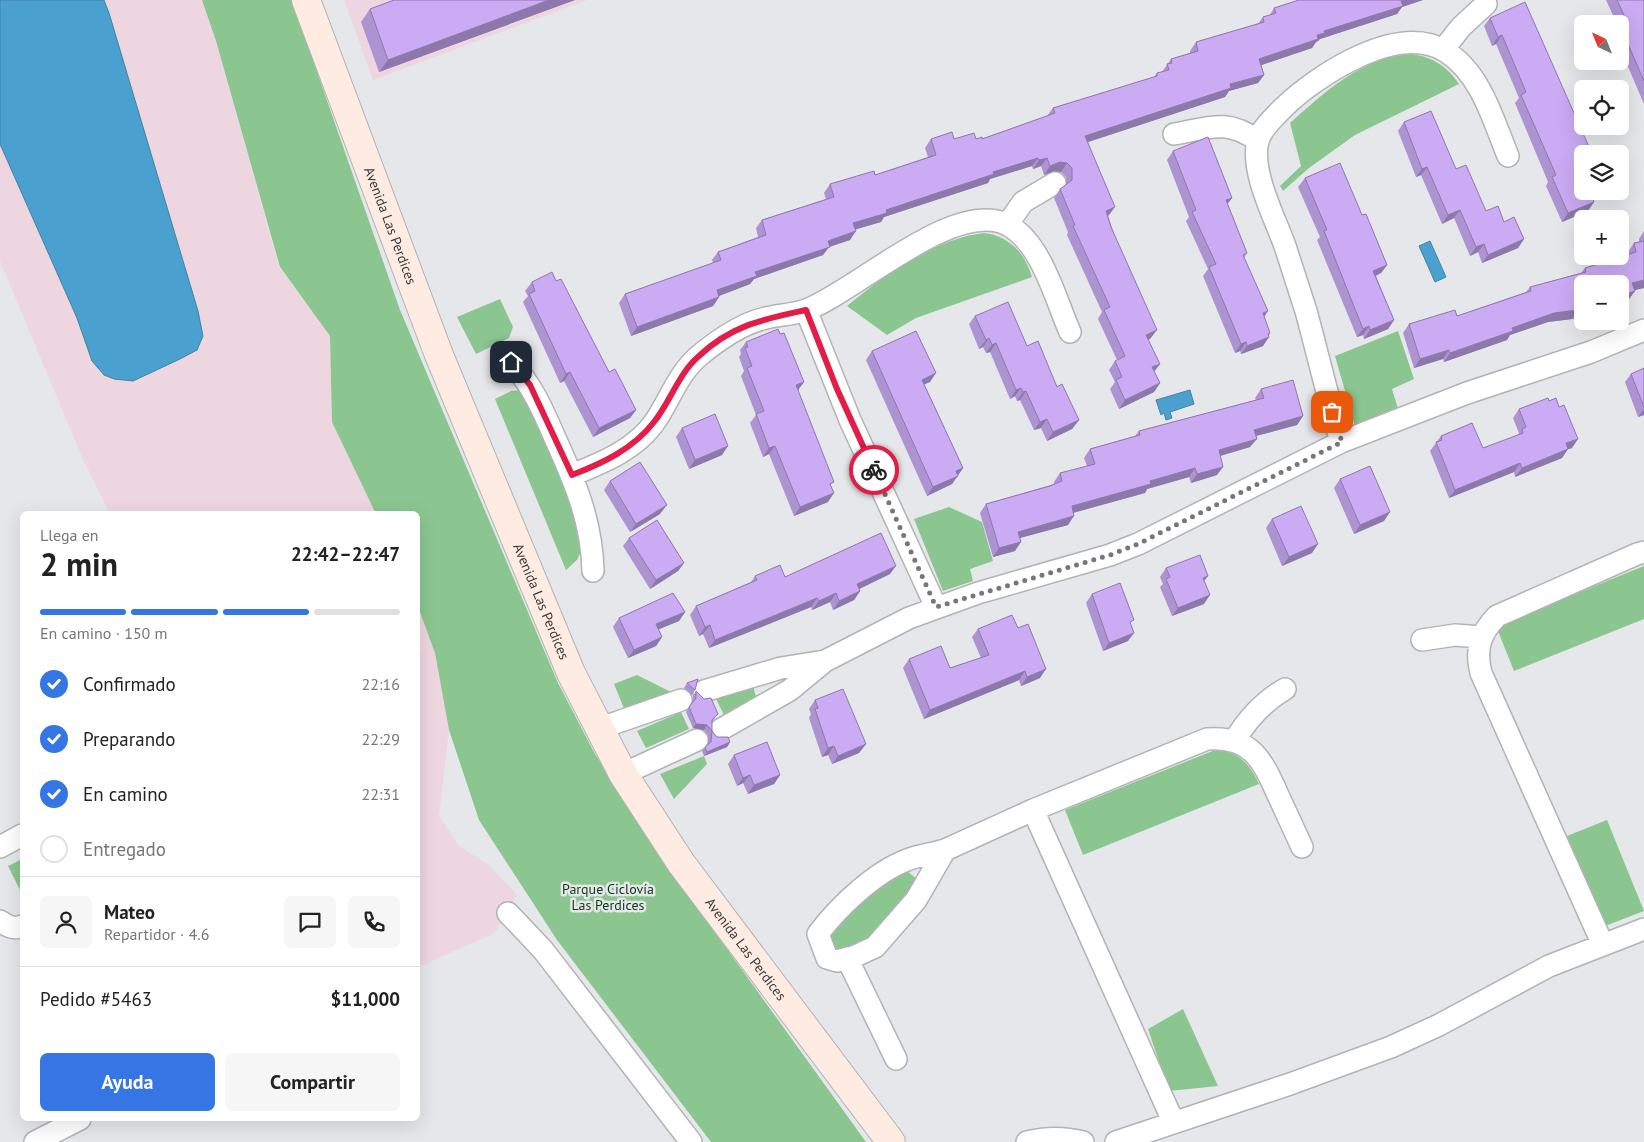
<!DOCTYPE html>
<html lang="es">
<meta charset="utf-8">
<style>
:root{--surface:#fff;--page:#f6f6f6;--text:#222;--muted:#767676;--line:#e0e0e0;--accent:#3576e4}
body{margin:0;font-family:"PT Sans",sans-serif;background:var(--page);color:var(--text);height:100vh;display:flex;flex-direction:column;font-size:19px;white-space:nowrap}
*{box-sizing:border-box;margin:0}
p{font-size:16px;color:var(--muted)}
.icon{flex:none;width:28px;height:28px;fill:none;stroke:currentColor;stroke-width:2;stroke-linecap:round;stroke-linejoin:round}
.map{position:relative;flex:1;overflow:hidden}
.details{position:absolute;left:20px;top:511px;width:400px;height:610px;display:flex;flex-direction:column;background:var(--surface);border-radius:8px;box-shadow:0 5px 20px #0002}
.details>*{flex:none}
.needle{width:32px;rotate:317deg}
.buttons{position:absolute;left:1574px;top:15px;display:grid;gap:10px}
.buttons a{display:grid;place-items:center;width:55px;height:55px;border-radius:8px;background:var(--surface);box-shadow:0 5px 20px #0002;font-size:25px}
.pin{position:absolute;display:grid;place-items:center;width:42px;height:42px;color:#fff;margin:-21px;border-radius:10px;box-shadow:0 2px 8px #0006}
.courier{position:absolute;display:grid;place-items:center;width:50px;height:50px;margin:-25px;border:4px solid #e11d48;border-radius:50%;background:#fff;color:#222;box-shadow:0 1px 6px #0007}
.summary em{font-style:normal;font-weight:600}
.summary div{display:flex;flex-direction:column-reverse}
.summary{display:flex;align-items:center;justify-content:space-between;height:85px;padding:0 20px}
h1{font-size:32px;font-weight:600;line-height:38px}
.bar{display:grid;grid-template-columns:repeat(4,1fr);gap:8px 5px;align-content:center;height:60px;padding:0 20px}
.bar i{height:6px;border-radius:4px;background:var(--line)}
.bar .selected{background:var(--accent)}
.bar p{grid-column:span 4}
.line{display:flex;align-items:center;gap:12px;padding:0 20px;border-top:1px solid var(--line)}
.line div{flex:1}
.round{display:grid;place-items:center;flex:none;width:52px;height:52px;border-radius:8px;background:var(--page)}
ol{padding:0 20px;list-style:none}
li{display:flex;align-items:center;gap:15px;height:55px}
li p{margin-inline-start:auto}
li .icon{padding:5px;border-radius:50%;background:var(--accent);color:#fff;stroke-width:4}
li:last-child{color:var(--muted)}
li i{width:28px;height:28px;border:2px solid var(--line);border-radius:50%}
.cta{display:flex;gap:10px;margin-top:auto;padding:10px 20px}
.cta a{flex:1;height:58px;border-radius:8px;background:var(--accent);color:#fff;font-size:20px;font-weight:600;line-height:58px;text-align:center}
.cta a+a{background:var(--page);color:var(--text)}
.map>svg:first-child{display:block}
.commercial{fill:#eed6e0}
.green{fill:#8bc690}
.water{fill:#4aa0ce;stroke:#4581a2}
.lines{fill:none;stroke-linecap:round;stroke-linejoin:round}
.street-casing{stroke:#b1b3b5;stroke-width:24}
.secondary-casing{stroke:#b1b3b5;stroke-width:30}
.street{stroke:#fff;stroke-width:21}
.secondary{stroke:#feebe2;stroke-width:28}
.wall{fill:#ae93d2}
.shaded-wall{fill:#8d78ab}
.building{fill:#caabf4;stroke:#8d78ab}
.done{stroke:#757778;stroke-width:5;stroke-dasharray:0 9}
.route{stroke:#e11d48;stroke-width:6}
.labels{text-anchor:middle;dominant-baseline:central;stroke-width:5;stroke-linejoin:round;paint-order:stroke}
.street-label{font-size:14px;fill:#393a3b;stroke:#e5e7ea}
.park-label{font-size:14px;fill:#0c3c15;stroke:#e5e7ea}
</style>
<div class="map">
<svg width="1644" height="1142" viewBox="0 0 1644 1142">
<rect width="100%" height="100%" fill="#e5e7ea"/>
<path class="commercial" d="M0,0H202L216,41L279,267L330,336L332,422L376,514H110L82,457L0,261Z
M344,0H587L373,80Z
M418,607L435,653L449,730L439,816L459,846L490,866L517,895L495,933L418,967Z"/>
<path class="green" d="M202,0H292L400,310L558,683L595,754L665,863L866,1142H711L557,940L479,820L449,730L435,653L418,607V514H376L332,422L330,336L280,267L216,41Z
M1411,54C1433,57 1447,66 1459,84L1355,135L1309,168L1283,191L1280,186L1301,166L1290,123C1325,92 1362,57 1411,54Z
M984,233C1009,236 1025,253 1032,277L916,318L887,335L847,306C883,276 936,238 984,233Z
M500,299L513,327L509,338L476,354L457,317Z
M1398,331L1414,379L1392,389L1399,412L1355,426L1335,356Z
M525,390L563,473L584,545L577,560L566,570L495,399L511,391Z
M949,507L982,522L993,561L970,569L973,581L943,591L914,519Z
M1644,566V619L1514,671L1496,626Z
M637,675L671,692L625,711L614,684Z
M753,686L756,697L724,715L714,695Z
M681,712L689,729L646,748L637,731Z
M1215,750C1239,751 1249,763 1259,784L1083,855L1065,810Z
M704,756L707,764L674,799L660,774Z
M1607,820L1644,911L1605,926L1567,836Z
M22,859V894L8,866Z
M907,871L918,880L893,920L847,953L834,948L828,935L867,896Z
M1183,1009L1218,1086L1169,1091L1148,1029Z"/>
<path class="water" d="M0,0H104L109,13L198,311L203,336L197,350L180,359L133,381L114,379L104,375L92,361L77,318L0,144Z
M1430,241L1446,277L1435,282L1419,246Z
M1190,390L1194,404L1170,412L1172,418L1166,420L1164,413L1161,415L1156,400Z"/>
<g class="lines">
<defs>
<path id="street" d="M1443,50L1461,27L1486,4
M1174,134C1209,128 1227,118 1258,141
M1007,225L1023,202L1055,183
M806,310L850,420L936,607
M511,362C532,385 543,410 555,438C575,482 592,522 593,571
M1341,442C1328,399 1318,355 1306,311C1299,289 1292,268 1285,246C1275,218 1250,171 1258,141C1261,129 1274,117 1283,108C1316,76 1397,22 1445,51C1481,73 1493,120 1508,156
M572,475C602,463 637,449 656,420C670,399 679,372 700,355C717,341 740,325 762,319C776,315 792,315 806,310C855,292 952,200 1006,224C1041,241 1055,298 1070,332
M1422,640L1455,635L1481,637
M704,691L781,668L825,661
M598,729L681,700
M720,730L790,690L825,661L909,618L978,593L1110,555L1138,544L1341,442L1467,393L1591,352L1644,330
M1235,740C1248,718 1263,702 1285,689
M623,774L697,740
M1033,810L1173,1121
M0,847L22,835
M945,850C933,854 919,855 907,860C875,872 838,907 818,934L827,958L837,961L853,957L875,947L916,900L945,850L1033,810L1207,739C1251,736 1262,759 1278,795C1286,812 1294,830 1302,847
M508,913L543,950L691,1142
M0,921C7,926 14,930 22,926
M1603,945L1481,673C1475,650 1480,633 1497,616L1637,554L1644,552
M847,958L896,1059
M35,1142L80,1119
M1027,1142C1047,1137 1063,1137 1083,1142
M1116,1142L1290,1084L1391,1047L1439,1025L1549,966L1644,929"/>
<g id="secondary">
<path id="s1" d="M306,0L439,355L571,673L623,774L681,863L891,1142"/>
</g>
</defs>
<use href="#street" class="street-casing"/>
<use href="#secondary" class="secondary-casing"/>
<use href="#street" class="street"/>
<use href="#secondary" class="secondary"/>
</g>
<path class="wall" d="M575,0L379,72L361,22L370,9Z
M1299,0H1423L1402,7L1397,14L1320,39L1318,41L1316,42L1312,48L1261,65L1264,75L1258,83L1229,91L1225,97L1088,142L1109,215L1108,216L1150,339L1148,340L1154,372L1160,383L1154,392L1119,409L1110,389L1115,382L1109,370L1115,361L1117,360L1098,319L1102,312L1067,235L1068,232L1054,198L1060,189L1066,185V177L1061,172L1054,171L1044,175L1041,166L1033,169L1032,166L990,179L988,183L884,217L881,222L855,229L850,240L829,247L823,255L754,279L750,284L719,296V297L713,306L631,336L619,303L625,294L713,263L712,260L718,252L758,237L756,228L762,220L826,199L824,193L830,184L875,175L928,157L925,148L931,139H982L1047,116L1053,108L1154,77L1157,73L1162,72L1171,59L1190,53V51L1196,42L1258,24L1263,17L1270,15L1274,8Z
M1606,0H1644V104L1620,48V24H1617Z
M1490,18L1589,147L1585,154H1582V157L1588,211L1562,222L1546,186L1548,182L1515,103L1519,98L1496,44L1492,46L1484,26Z
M1404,122L1456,169L1486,211L1504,222L1524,239L1518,248L1482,263L1478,252L1470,256L1454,218L1442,224L1421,175L1416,177L1398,131Z
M1173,151L1232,198L1227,204L1247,253L1244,258L1264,317L1268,335L1263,346L1241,354L1240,351L1235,353L1203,276L1208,269L1186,221L1189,217L1167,160Z
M1305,178L1362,215L1387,265L1381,273L1376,276L1394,320L1388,329L1364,339L1363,335L1357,337L1317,240L1320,237L1298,187Z
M1644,231V288L1635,290L1629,299L1572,319L1548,322L1510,335L1507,340L1444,362L1443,359L1414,368L1403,333L1409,324L1457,316L1526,292L1530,287L1581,273L1585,268L1628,254V252L1634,243L1639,242V239Z
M556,281L609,372L636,410L630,418L593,437L564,381L560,383L523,302L528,296L525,291L532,282Z
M975,316L1027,346L1057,387L1079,420L1072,429L1047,441L1041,428L1034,430L1020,400L1017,401L1015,396L1010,399L990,352L986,353L983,347L979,349L969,324Z
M780,334L804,382L798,390L831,486L828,502L794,516L769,454L763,457L750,423L756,415L741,376L744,371L739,357L741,354L740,350L746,342Z
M872,351L930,382L924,384L963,468L952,484L927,496L866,360Z
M1644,368V415L1638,417L1625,382L1631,374Z
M1261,389L1303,416L1297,425L1256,436L1250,447L1220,456L1217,475L1191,483L1189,477L1147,489L1145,493L1073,513L1068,525L1020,538L1015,551L993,557L980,513L986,504L1054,484V482L1060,473L1087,466L1084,458L1090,449L1135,436L1139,431L1256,400L1255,398Z
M1519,409L1572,448L1568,449L1562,458L1515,477L1514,472L1449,498L1430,451L1441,436L1483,448L1517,436L1519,433L1513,418Z
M682,428L722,455L689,469L676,437Z
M1340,479L1384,521L1354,534L1334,488Z
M610,481L660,514L630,532L604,490Z
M1272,519L1312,553L1282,566L1266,528Z
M629,538L684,563L678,571L650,589L623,546Z
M1166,568L1204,581V604L1172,616L1160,587L1163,584L1160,577Z
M890,574L859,589L860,591L854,600L833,610L830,602L812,610L811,607L709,648L703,634L699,636L690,615L696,606L751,582L755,576L785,577Z
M1092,594L1131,625L1128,641L1103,651L1086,603Z
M685,612L679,621L658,629L662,637L656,646L628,658L613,627L619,618Z
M1018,628L1040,678L1021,686L1019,680L924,719L903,668L909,659L950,668L981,658L972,637L978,629Z
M687,683L695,690L692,695L684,688Z
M696,691L715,718L712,721V731L717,737L730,742L727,747L704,756L702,751L708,745V735L704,730L693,728L686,712L693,702V696Z
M815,700L866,744L859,753L832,764L828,755L822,757L809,718L811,714L809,709Z
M734,755L780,775L774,784L748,794L743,783L737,786L728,764Z"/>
<path class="shaded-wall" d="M549,0H575L379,72L388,60Z
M1403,0H1423L1402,7L1397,14L1320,39L1318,41L1316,42L1312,48L1253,68L1259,59L1317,35L1324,31Z
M1502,35L1496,44L1492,46L1498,37Z
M1264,75L1258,83L1229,91L1225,97L1079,145L1085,136L1230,84Z
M1589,147L1585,154H1582V156L1573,161L1580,152Z
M1038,158L1032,166L990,179L988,183L884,217L881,222L847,232L853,223L886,210L993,172Z
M1047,158L1041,166L1033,169L1039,160Z
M1060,162L1067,163L1061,172L1054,171L1044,175L1050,166Z
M1427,167L1421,175L1416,177L1422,169Z
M1232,198L1226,206V200Z
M1594,202L1588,211L1562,222L1568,213Z
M1115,207L1109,215L1100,219L1106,211Z
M1460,210L1454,218L1442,224L1448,215Z
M856,231L850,240L829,247L823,255L754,279L750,284L711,299L717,290L755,272L828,241Z
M1524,239L1518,248L1482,263L1488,255Z
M1484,244L1478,252L1470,256L1476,247Z
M1387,265L1381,273L1367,279L1373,271Z
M1644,280V288L1626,292L1632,283Z
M1635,291L1629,299L1620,302V296Z
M719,297L713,306L631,336L637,327Z
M1582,308V315L1572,319L1548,322L1510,335L1507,340L1444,362L1450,353L1512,328L1554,313Z
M1268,311L1262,320L1263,313Z
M1394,320L1388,329L1364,339L1370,330Z
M1369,326L1363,335L1357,337L1363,329Z
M1157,330L1150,339L1140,343L1146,335Z
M1270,333L1267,338L1269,337L1263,346L1241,354L1247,346Z
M989,338L983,347L979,349L986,340Z
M1246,342L1240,351L1235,353L1241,344Z
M996,343L990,352L986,353L992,345Z
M1449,350L1443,359L1414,368L1420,359Z
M1160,364L1154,372L1152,367Z
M570,372L564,381L560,383L566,374Z
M936,373L930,382L916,388L922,380Z
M804,382L798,390L796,385Z
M1160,383L1154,392L1119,409L1125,400Z
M1021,388L1015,396L1010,399L1016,390Z
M1026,391L1020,400L1017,401L1023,392Z
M1644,409V415L1638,417Z
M636,410L630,418L593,437L599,428Z
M1303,416L1297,425L1248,438L1254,430Z
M1047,419L1041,428L1034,430L1040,422Z
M1079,420L1072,429L1047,441L1053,432Z
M1257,439L1250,447L1213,458L1219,450Z
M1578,439L1572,448L1560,452L1566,443Z
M728,446L722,455L689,469L695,460Z
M775,446L769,454L763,457L769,448Z
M1568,449L1562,458L1515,477L1522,468Z
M1520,463L1514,472L1449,498L1455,490Z
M1223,467L1217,475L1191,483L1197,474Z
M963,468L952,484L927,496L933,487L956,471Z
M1195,468L1189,477L1147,489L1145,493L1065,515L1072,506L1150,481Z
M834,493L828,502L794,516L800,507Z
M667,505L660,514L630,532L636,524Z
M1390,512L1384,521L1354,534L1360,525Z
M1074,516L1068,525L1012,540L1018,532Z
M1021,542L1015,551L993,557L999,548Z
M1318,544L1312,553L1282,566L1289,557Z
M684,563L678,571L650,589L656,580Z
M896,566L890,574L851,593L857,584Z
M1208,576L1202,584L1203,578Z
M860,591L854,600L833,610L839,601Z
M836,593L830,602L812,610L819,601Z
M1210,595L1204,604L1172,616L1178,608Z
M817,598L811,607L709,648L715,640Z
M685,612L679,621L650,633L656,624Z
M710,625L703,634L699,636L705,627Z
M1134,633L1128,641L1103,651L1109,643Z
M662,637L656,646L628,658L634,650Z
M1046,669L1040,678L1021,686L1027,677Z
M1025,671L1019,680L924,719L930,710Z
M696,724L707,725L704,730L693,728Z
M730,742L727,747L704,756L707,752Z
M866,744L859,753L832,764L838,756Z
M834,746L828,755L822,757L828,748Z
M750,775L743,783L737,786L743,778Z
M780,775L774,784L748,794L754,785Z"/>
<path class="building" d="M394,0H549L388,60L370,9Z
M1299,0H1403L1401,1L1403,6L1324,31L1325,33L1317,35L1318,39L1259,59L1264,75L1230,84L1231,88L1085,136L1115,207L1106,211L1111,227L1157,330L1146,335L1160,364L1152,367L1160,383L1125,400L1116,380L1122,377L1115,361L1125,356L1104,310L1110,307L1073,226L1075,225L1060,189L1072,180V168L1067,163L1060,162L1050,166L1047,158L1039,160L1038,158L993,172L994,174L886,210L887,213L853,223L856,231L828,241L830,247L755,272L757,276L717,290L719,297L637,327L625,294L721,260L718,252L766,235L762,220L834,197L830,184L874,171L875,175L936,155L931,139L952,132L954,139L974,133L976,139L982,137V139L1055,113L1053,108L1157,76V73L1169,70L1167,64L1172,63L1171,59L1198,51L1196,42L1264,22L1263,17L1276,13L1274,8Z
M1617,0H1644V81L1621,28L1628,24Z
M1525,2L1589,147L1580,152L1582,159V191H1590L1594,202L1568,213L1552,177L1556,175L1521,95L1526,92L1502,35L1498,37L1490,18Z
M1431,111L1456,169L1466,165L1486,211L1498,206L1504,222L1514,217L1524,239L1488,255L1484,244L1476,247L1460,210L1448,215L1427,167L1422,169L1404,122Z
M1208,137L1232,198L1226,200L1247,253L1243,255L1268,311L1263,313L1270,333L1268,334L1269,337L1247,346L1246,342L1241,344L1209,267L1216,264L1192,212L1196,210L1173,151Z
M1340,163L1362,215L1366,214L1387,265L1373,271L1394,320L1370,330L1369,326L1363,329L1324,231L1327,230L1305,178Z
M1644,241V280L1632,283L1635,291L1620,296V284H1582V308L1578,310L1554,313L1512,328L1513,331L1450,353L1449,350L1420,359L1409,324L1455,310L1457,316L1531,291L1530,287L1586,272L1585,268L1636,252L1634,243Z
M552,272L556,281L561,279L609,372L615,369L636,410L599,428L570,372L566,374L529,294L535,291L532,282Z
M1008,302L1027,346L1038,341L1057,387L1062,384L1079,420L1053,432L1047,419L1040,422L1026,391L1023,392L1021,388L1016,390L996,343L992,345L989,338L986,340L975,316Z
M778,329L780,334L784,333L804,382L796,385L834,482L830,484L834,493L800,507L775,446L769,448L756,414L764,411L747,368L752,366L745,348L748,347L746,342Z
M916,331L936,373L922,380L963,468L956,471L958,476L933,487L872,351Z
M1644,368V407L1631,374Z
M1293,380L1303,416L1254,430L1257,439L1219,450L1223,467L1197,474L1195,468L1150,481L1151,484L1072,506L1074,516L1018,532L1021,542L999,548L986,504L1050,486L1062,481L1060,473L1095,464L1090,449L1140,435L1139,431L1264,398L1261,389Z
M1548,398L1549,401L1556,398L1559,407L1564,405L1578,439L1566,443L1568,449L1522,468L1520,463L1455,490L1436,442L1442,440L1441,436L1472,423L1483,448L1523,433L1522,429L1526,427L1519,409Z
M715,414L728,446L695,460L682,428Z
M640,462L667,505L636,524L610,481Z
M1370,466L1390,512L1360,525L1340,479Z
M1301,506L1318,544L1289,557L1272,519Z
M657,520L684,563L656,580L629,538Z
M881,533L896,566L857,584L860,591L839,601L836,593L819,601L817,598L715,640L710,625L705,627L696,606L757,580L755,576L780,565L785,577Z
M1200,555L1208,576L1203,578L1210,595L1178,608L1166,579L1170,577L1166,568Z
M1120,583L1134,620L1130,622L1134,633L1109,643L1092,594Z
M673,593L685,612L656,624L662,637L634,650L619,618Z
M1012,615L1018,628L1028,624L1046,669L1027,677L1025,671L930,710L909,659L941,646L950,668L989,655L978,629Z
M698,679L695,690L687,683Z
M843,689L866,744L838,756L834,746L828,748L815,709L818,708L815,700Z
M696,691L704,699L711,698L718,714L712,720V731L717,737H728L730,742L707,752L705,747L711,742L712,731L707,725L696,724L689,707L696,698Z
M767,742L780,775L754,785L750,775L743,778L734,755Z"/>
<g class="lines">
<path class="done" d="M874,470L936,607L1110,555L1138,544L1342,442L1332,412"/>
<path class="route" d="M511,362L530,385L572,475C603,463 633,449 654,422C671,401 678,374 699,356C732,325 764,319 806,310L837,389L874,470"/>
</g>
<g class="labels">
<g class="street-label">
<text stroke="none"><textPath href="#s1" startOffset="241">Avenida Las Perdices</textPath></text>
<text stroke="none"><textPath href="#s1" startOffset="646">Avenida Las Perdices</textPath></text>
<text stroke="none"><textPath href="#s1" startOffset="1051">Avenida Las Perdices</textPath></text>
</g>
<g class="park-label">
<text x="608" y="889">Parque Ciclovía<tspan x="608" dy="16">Las Perdices</tspan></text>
</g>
</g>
</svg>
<div class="buttons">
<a><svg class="needle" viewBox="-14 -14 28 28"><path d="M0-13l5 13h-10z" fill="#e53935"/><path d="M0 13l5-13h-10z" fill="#767676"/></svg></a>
<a><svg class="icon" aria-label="locate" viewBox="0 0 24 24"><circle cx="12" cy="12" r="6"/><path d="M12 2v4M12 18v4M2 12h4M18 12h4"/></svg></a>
<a><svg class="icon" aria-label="layers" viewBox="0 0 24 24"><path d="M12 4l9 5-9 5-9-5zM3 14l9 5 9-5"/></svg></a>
<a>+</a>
<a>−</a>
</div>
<div class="pin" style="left:1332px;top:412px;background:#ea580c"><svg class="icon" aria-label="bag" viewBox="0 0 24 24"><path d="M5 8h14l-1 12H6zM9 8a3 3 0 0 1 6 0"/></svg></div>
<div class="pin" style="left:511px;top:362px;background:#1f2937"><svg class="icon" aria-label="home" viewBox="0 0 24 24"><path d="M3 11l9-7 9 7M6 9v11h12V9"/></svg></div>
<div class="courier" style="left:874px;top:470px"><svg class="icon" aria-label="bike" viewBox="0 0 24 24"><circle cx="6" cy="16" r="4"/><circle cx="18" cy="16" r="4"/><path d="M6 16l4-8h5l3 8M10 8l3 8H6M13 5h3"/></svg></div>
<section class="details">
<div class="summary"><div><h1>2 min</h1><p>Llega en</p></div><em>22:42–22:47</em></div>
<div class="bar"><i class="selected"></i><i class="selected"></i><i class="selected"></i><i></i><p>En camino · 150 m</p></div>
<ol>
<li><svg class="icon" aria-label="check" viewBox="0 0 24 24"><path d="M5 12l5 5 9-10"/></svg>Confirmado<p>22:16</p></li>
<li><svg class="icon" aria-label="check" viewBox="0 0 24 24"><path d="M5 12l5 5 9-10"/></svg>Preparando<p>22:29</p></li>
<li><svg class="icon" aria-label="check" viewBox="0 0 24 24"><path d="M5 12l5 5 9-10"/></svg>En camino<p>22:31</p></li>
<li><i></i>Entregado</li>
</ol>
<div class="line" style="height:90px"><a class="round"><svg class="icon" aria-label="person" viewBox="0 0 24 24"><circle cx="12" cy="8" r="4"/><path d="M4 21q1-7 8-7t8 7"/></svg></a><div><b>Mateo</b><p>Repartidor · 4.6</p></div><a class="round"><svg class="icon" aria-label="chat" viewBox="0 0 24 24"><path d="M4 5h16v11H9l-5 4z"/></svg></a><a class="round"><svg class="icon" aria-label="phone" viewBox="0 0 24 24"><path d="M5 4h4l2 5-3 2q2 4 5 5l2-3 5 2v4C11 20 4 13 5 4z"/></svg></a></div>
<div class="line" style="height:65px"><div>Pedido #5463</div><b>$11,000</b></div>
<div class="cta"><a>Ayuda</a><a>Compartir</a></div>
</section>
</div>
